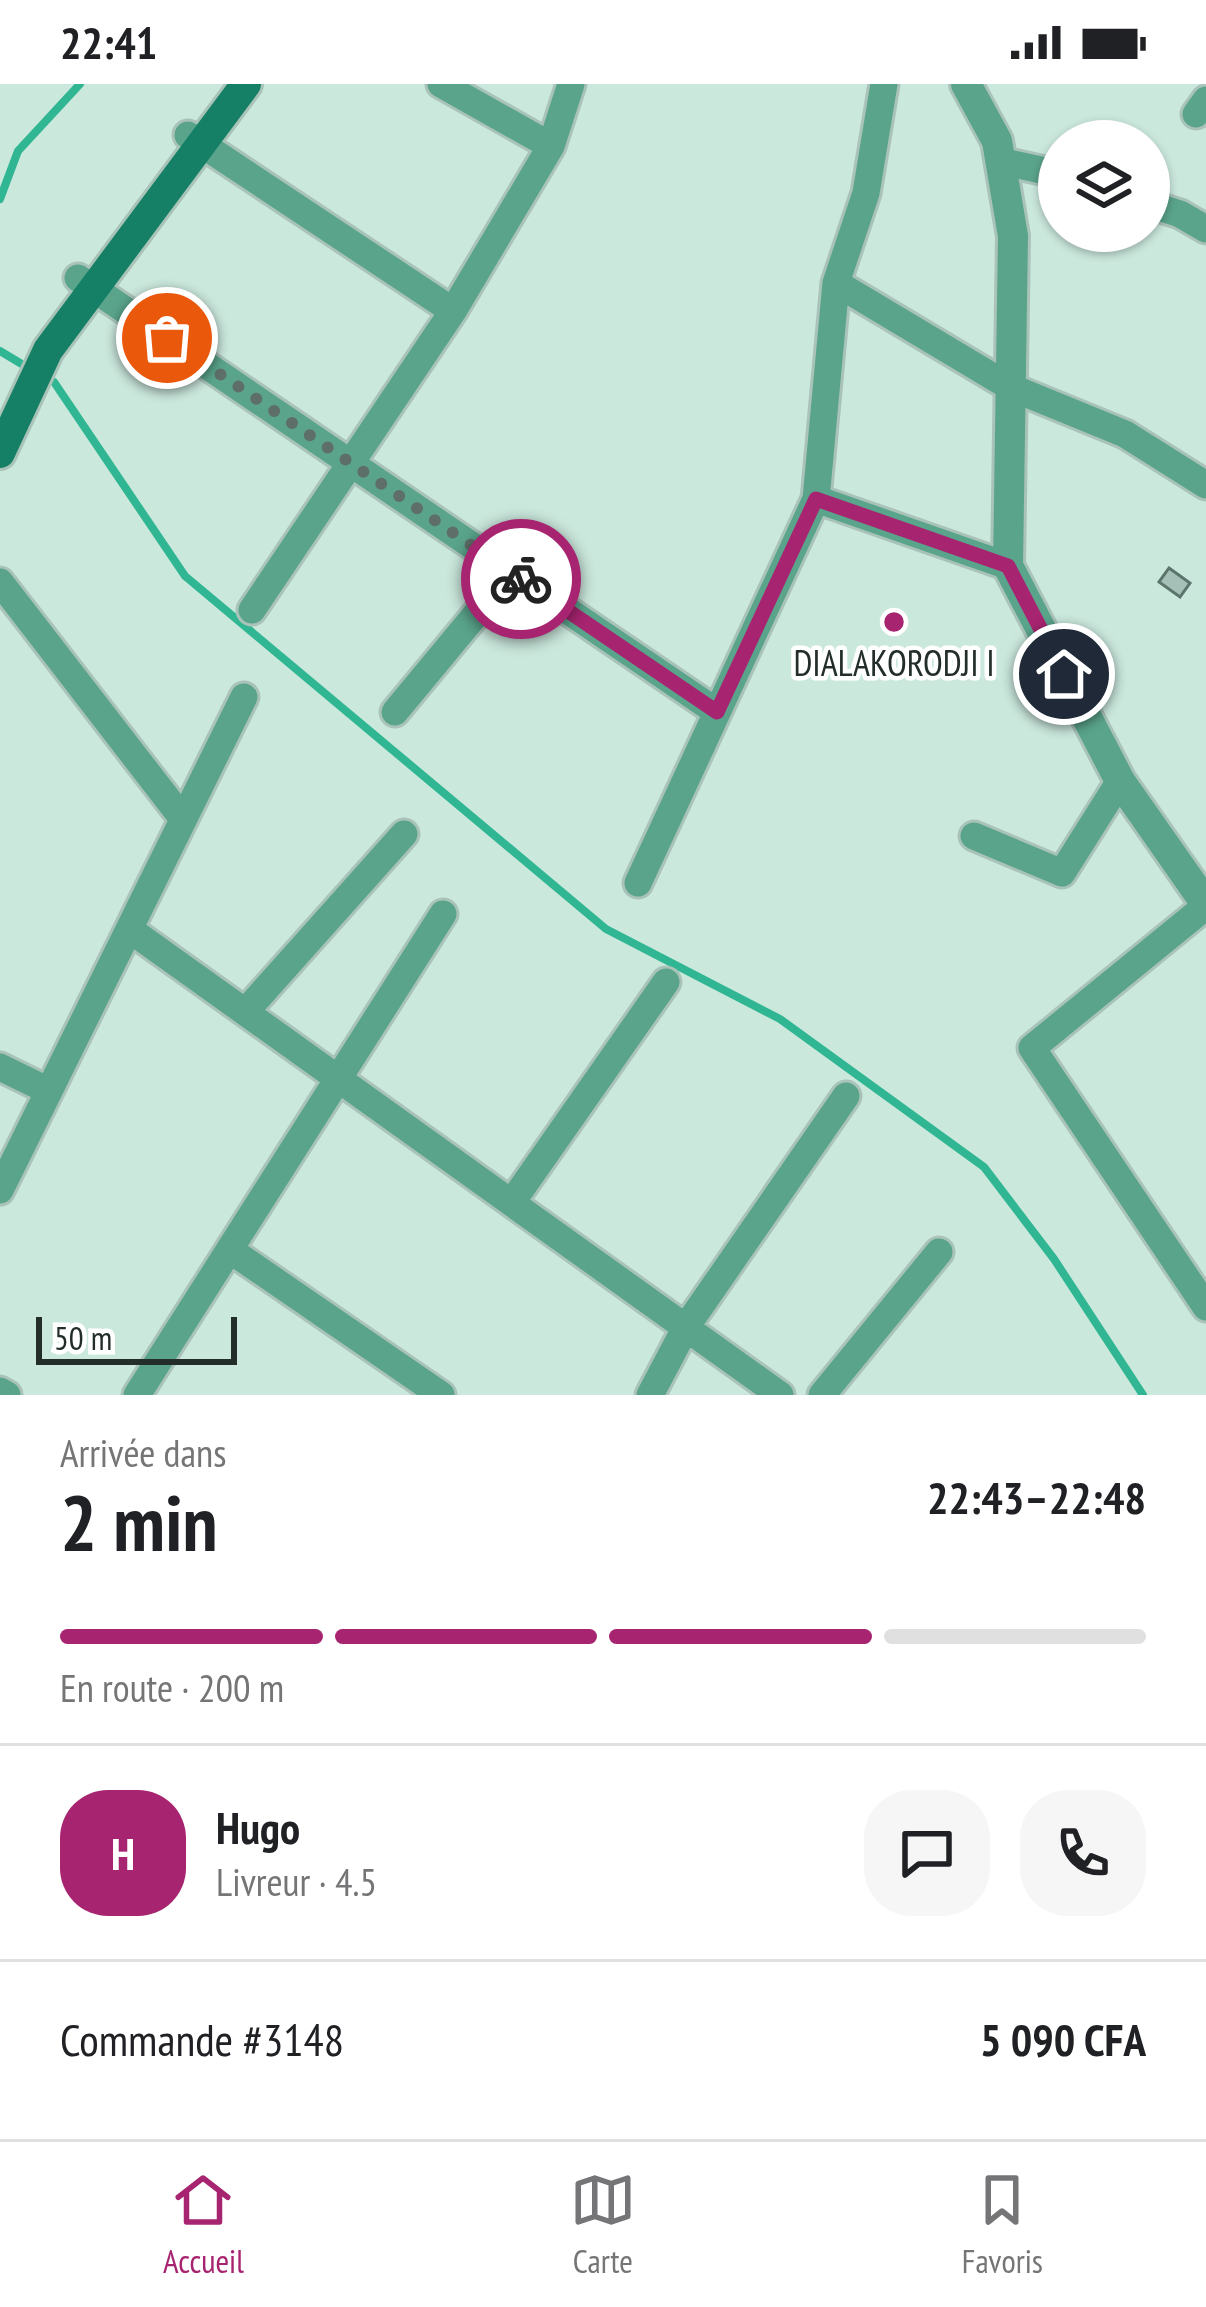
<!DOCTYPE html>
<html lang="fr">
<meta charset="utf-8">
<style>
:root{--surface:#fff;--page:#f6f6f6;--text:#202124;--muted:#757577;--line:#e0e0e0;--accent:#a72470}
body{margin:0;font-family:"PT Sans Narrow",sans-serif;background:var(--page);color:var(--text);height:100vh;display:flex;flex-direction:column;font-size:45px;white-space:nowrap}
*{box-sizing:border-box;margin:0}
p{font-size:39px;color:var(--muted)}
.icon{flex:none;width:66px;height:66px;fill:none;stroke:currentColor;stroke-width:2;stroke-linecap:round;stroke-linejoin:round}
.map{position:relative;height:1311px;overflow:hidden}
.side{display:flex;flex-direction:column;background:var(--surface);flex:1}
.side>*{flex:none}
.buttons{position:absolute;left:1038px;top:36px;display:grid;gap:24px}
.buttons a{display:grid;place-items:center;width:132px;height:132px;border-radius:50%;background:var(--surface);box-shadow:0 3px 9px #0004;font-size:60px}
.scale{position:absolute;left:36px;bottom:30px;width:201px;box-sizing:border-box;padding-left:12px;border:6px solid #232e2a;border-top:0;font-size:33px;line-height:42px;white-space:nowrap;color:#232e2a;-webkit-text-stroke:9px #fff;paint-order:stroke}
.pin{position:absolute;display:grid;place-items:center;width:102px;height:102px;color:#fff;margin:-51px;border:6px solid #fff;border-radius:50%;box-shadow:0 3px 12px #0007}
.courier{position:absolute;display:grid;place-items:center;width:120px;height:120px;margin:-60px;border:9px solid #a72470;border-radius:50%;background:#fff;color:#222;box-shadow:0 3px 15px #0007}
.head em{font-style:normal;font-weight:700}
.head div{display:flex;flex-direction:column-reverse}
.head{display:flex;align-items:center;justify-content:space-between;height:204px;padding:0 60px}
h1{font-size:78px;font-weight:700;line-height:90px}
.bar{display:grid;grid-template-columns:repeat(4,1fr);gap:18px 12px;align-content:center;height:144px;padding:0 60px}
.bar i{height:15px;border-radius:9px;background:var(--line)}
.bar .on{background:var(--accent)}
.bar p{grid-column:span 4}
.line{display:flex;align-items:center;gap:30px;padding:0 60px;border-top:3px solid var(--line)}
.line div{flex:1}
.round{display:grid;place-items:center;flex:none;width:126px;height:126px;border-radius:48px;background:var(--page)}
.status{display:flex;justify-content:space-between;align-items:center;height:84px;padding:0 60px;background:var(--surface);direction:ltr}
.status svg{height:33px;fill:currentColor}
.menu{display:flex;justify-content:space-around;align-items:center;height:168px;border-top:3px solid var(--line);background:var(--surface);font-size:33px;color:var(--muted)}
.menu a{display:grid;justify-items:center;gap:6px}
.menu .on{color:var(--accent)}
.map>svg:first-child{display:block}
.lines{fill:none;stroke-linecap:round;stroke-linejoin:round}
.stream{stroke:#30b692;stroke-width:8}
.building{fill:#a5c1b7;stroke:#5b756c;stroke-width:3}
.minor-casing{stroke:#a9c3b9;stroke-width:33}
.tertiary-casing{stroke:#a9c3b9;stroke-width:36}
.secondary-casing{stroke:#a9c3b9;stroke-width:36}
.minor{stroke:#5aa48c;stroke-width:27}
.tertiary{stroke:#5aa48c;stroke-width:30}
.secondary{stroke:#158065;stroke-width:30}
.done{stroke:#5e6f69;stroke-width:12;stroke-dasharray:0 21.6}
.route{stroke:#a72470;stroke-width:15}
.poi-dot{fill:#a72470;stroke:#fff;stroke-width:4.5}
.labels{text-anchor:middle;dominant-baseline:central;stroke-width:9;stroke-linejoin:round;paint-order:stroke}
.poi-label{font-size:36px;fill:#232e2a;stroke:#fff}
</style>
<div class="status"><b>22:41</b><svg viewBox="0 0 49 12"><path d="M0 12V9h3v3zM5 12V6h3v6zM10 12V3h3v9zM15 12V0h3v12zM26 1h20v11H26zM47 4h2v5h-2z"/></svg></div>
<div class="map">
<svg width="1206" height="1311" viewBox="0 0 1206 1311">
<rect width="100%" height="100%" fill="#cbe8dd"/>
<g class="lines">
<path class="stream" d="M0,115L18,67L80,0
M0,267L30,285
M43,292L54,298L185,492L606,845L780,935L984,1083L1054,1175L1143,1311"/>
</g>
<path class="building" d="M1169,484L1190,499L1180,513L1159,498Z"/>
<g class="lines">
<defs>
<path id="minor" d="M441,0L551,62
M1196,30L1206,16
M188,51L453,227
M1000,77L1059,90
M1149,120L1180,130L1206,145
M78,194L717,628
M836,199L1010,303L1125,350L1206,401
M816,415L1008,482
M0,498L183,735
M252,526L453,227L551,62L571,0
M395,628L511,488
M974,752L1062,789L1120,697
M638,799L816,415L836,199L866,109L884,0
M1206,822L1032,964L1206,1223
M129,845L780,1311
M246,927L404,750
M0,983L49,1007
M0,1106L244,613
M512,1118L666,898
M230,1166L441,1311
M0,1307L7,1311
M137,1311L443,830
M650,1311L686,1243L846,1012
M822,1311L939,1168"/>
<path id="tertiary" d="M966,0L997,57L1013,152L1008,482L1120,697L1206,820"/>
<path id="secondary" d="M0,369L48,266L246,0"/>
</defs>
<use href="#minor" class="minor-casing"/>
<use href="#tertiary" class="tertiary-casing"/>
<use href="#secondary" class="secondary-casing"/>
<use href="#minor" class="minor"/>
<use href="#tertiary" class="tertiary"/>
<use href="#secondary" class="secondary"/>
</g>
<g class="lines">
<path class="done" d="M167,254L521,495"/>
<path class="route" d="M521,495L717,628L816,415L1008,482L1064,590"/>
</g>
<circle class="poi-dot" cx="894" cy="538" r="12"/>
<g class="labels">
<g class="poi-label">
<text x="894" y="578">DIALAKORODJI I</text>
</g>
</g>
</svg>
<div class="buttons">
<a><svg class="icon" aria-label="layers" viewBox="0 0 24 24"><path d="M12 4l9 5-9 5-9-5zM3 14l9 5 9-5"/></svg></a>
</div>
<div class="scale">50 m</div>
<div class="pin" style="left:167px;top:254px;background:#ea580c"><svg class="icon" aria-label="bag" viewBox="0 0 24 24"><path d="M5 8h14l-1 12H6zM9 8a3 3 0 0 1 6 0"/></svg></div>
<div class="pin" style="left:1064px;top:590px;background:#1f2937"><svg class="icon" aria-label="home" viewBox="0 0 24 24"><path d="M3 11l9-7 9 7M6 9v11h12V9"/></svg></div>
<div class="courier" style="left:521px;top:495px"><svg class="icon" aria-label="bike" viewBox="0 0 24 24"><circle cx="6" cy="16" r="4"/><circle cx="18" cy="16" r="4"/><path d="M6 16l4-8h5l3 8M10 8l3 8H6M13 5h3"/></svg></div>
</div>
<section class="side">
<div class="head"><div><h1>2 min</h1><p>Arrivée dans</p></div><em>22:43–22:48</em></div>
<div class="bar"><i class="on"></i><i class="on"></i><i class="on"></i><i></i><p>En route · 200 m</p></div>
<div class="line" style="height:216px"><b class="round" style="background:var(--accent);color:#fff">H</b><div><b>Hugo</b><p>Livreur · 4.5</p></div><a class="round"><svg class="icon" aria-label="chat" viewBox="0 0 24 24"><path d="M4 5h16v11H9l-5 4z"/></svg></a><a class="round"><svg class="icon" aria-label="phone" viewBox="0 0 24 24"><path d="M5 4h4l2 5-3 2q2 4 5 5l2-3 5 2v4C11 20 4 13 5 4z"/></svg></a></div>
<div class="line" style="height:156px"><div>Commande #3148</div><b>5 090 CFA</b></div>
</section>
<nav class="menu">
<a class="on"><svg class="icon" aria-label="home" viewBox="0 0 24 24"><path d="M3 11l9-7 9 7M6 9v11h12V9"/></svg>Accueil</a>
<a><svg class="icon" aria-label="map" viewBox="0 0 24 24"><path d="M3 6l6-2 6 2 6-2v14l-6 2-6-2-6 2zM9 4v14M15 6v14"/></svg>Carte</a>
<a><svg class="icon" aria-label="saved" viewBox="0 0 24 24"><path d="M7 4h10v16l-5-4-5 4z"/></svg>Favoris</a>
</nav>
